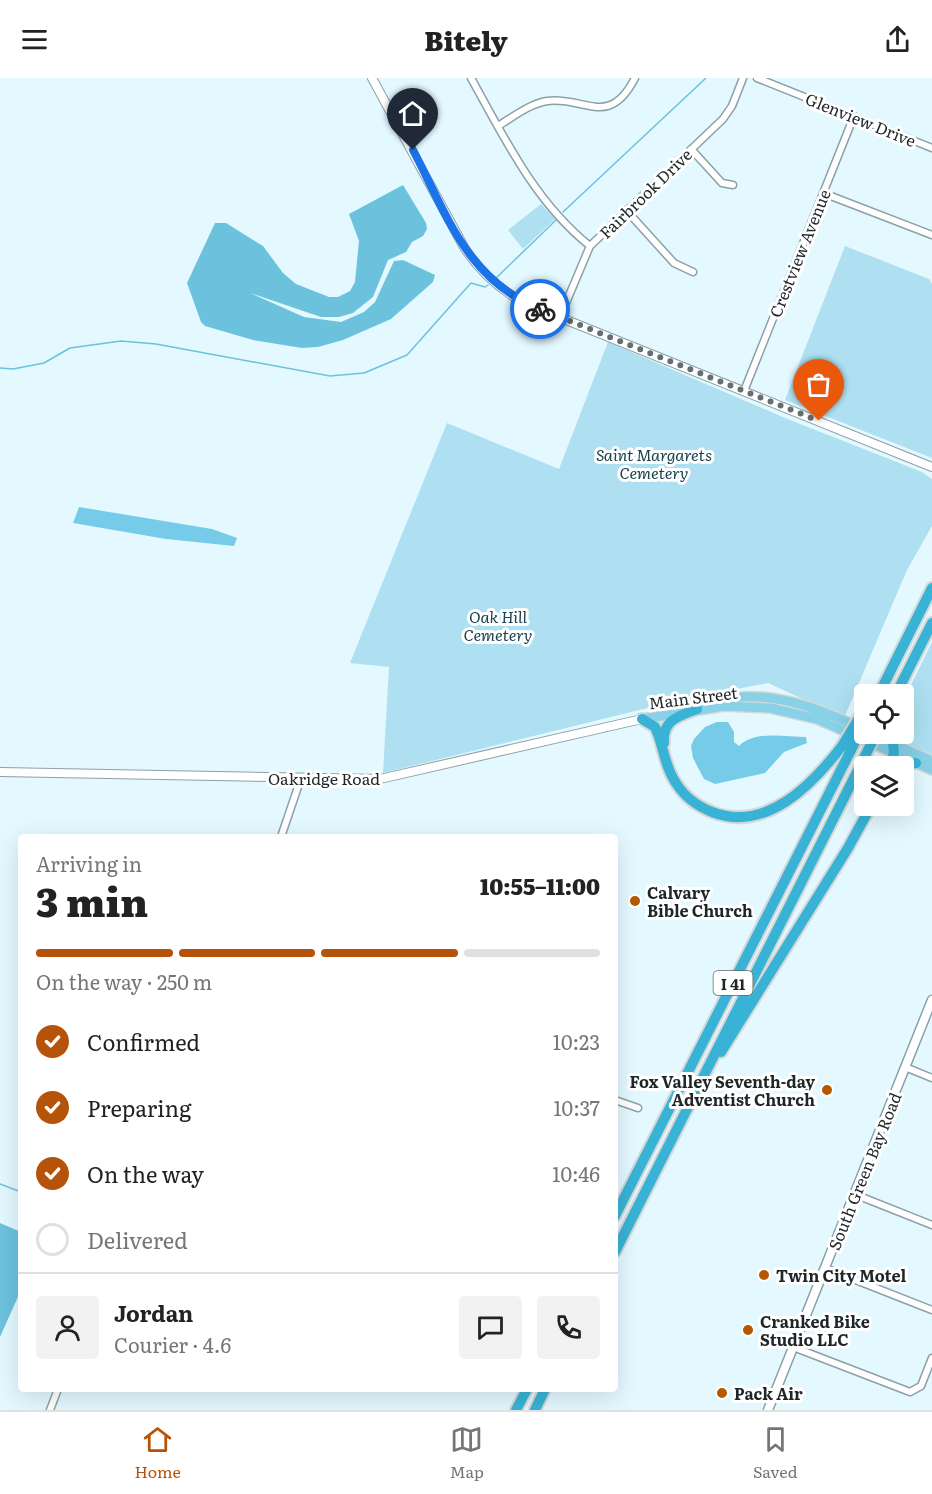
<!DOCTYPE html>
<meta charset="utf-8">
<style>
:root{--surface:#fff;--page:#f2f2f2;--text:#222;--muted:#767676;--line:#e0e0e0;--accent:#b45309}
body{margin:0;font-family:Literata,serif;background:var(--page);color:var(--text);height:100vh;display:flex;flex-direction:column;font-size:22px;white-space:nowrap}
*{box-sizing:border-box;margin:0}
p{font-size:20px;color:var(--muted)}
.icon{flex:none;width:33px;height:33px;fill:none;stroke:currentColor;stroke-width:2;stroke-linecap:round;stroke-linejoin:round}
.map{position:relative;flex:1;overflow:hidden}
.drawer{position:absolute;left:18px;top:756px;width:600px;height:558px;display:flex;flex-direction:column;background:var(--surface);border-radius:6px;box-shadow:0 6px 24px #0002}
.drawer>*{flex:none}
.controls{position:absolute;left:854px;top:606px;display:grid;gap:12px}
.controls a{display:grid;place-items:center;width:60px;height:60px;border-radius:6px;background:var(--surface);box-shadow:0 6px 24px #0002;font-size:30px}
.pin{position:absolute;display:grid;place-items:center;width:51px;height:51px;color:#fff;margin:-62px -26px;border-radius:50% 50% 50% 0;rotate:-45deg;box-shadow:0 0 6px #0007}
.pin .icon{rotate:45deg}
.courier{position:absolute;display:grid;place-items:center;width:60px;height:60px;margin:-30px;border:4px solid #1a73e8;border-radius:50%;background:#fff;color:#222;box-shadow:0 2px 8px #0007}
.head em{font-style:normal;font-weight:800}
.head div{display:flex;flex-direction:column-reverse}
.head{display:flex;align-items:center;justify-content:space-between;height:102px;padding:0 18px}
h1{font-size:39px;font-weight:800;line-height:45px}
.bar{display:grid;grid-template-columns:repeat(4,1fr);gap:9px 6px;align-content:center;height:72px;padding:0 18px}
.bar i{height:8px;border-radius:4px;background:var(--line)}
.bar .active{background:var(--accent)}
.bar p{grid-column:span 4}
.line{display:flex;align-items:center;gap:15px;padding:0 18px;border-top:2px solid var(--line)}
.line div{flex:1}
.round{display:grid;place-items:center;flex:none;width:63px;height:63px;border-radius:6px;background:var(--page)}
ol{padding:0 18px;list-style:none}
li{display:flex;align-items:center;gap:18px;height:66px}
li p{margin-inline-start:auto}
li .icon{padding:6px;border-radius:50%;background:var(--accent);color:#fff;stroke-width:4}
li:last-child{color:var(--muted)}
li i{width:33px;height:33px;border:3px solid var(--line);border-radius:50%}
header{display:flex;justify-content:space-between;align-items:center;height:78px;padding:0 18px;background:var(--surface);font-size:27px;font-weight:800}
.dock{display:flex;justify-content:space-around;align-items:center;height:84px;border-top:2px solid var(--line);background:var(--surface);font-size:16px;color:var(--muted)}
.dock a{display:grid;justify-items:center;gap:3px}
.dock .active{color:var(--accent)}
.map>svg:first-child{display:block}
.green{fill:#aee0f2}
.forest{fill:#76cce8}
.water{fill:#6cc2dd}
.lines{fill:none;stroke-linecap:round;stroke-linejoin:round}
.stream{stroke:#6cc2dd;stroke-width:1.5}
.minor-casing{stroke:#8da0a7;stroke-width:9}
.tertiary-casing{stroke:#8da0a7;stroke-width:10}
.secondary-casing{stroke:#8da0a7;stroke-width:11}
.primary-casing{stroke:#d6d8d8;stroke-width:12}
.motorway-casing{stroke:#d6d8d8;stroke-width:14}
.minor{stroke:#fff;stroke-width:6}
.tertiary{stroke:#fff;stroke-width:8}
.secondary{stroke:#fff;stroke-width:8}
.primary{stroke:#88d1e6;stroke-width:9}
.motorway{stroke:#38b3d6;stroke-width:10}
.motorway-bridge-casing{stroke:#d6d8d8;stroke-width:14;stroke-linecap:butt}
.motorway-bridge{stroke:#38b3d6;stroke-width:10}
.done{stroke:#637073;stroke-width:6;stroke-dasharray:0 10.8}
.route{stroke:#1a73e8;stroke-width:8}
.poi-dot{fill:#b55800;stroke:#fff;stroke-width:2}
.labels{text-anchor:middle;dominant-baseline:central;stroke-width:6;stroke-linejoin:round;paint-order:stroke}
.shield{fill:#fff;stroke:#626768;stroke-width:1.5}
.shield-label{font-size:15px;font-weight:bold;fill:#1e2628}
.street-label{font-size:16px;fill:#1e2628;stroke:#fff}
.park-label{font-size:16px;font-style:italic;fill:#1a414e;stroke:#fff}
.poi-label{font-size:16px;font-weight:bold;fill:#1e2628;stroke:#fff;text-anchor:start}
</style>
<header><svg class="icon" aria-label="menu" viewBox="0 0 24 24"><path d="M4 6h16M4 12h16M4 18h16"/></svg>Bitely<svg class="icon" aria-label="share" viewBox="0 0 24 24"><path d="M12 15V3M7 8l5-5 5 5M5 13v7h14v-7"/></svg></header>
<div class="map">
<svg width="932" height="1332" viewBox="0 0 932 1332">
<rect width="100%" height="100%" fill="#e3f8ff"/>
<path class="green" d="M541,126L555,141L523,171L508,152Z
M845,168L929,201L932,206V380L785,322Z
M608,264L785,340L922,394L932,401V448L907,492L844,640L768,605L680,622L383,695L389,589L350,585L447,345L559,391Z
M932,564V680L886,659L887,656H903V623Z"/>
<path class="forest" d="M79,429L212,451L237,460L234,468L166,461L73,445Z
M717,644H728L734,654V664L739,668C755,652 785,659 806,659L807,665L784,674L765,695L715,706L704,701L693,680L691,668L694,661L705,649Z"/>
<path class="water" d="M403,107L426,145L427,151L423,158L412,164L406,174L388,182L373,219L353,235L339,239H321L250,215L304,239L341,244L364,234L375,224L394,183L403,182L435,197L433,204L391,241L343,262L318,269L302,270L253,262L205,248L201,244L187,205L215,145H226L263,168L283,195L296,206L329,219H338L350,213L355,204L359,163L349,136Z
M0,1145L21,1154V1212L0,1259Z"/>
<g class="lines">
<path class="stream" d="M563,134L706,0
M495,201L556,142
M0,290L13,291L44,285L70,270L121,263L156,266L330,298L364,295L407,277L471,205L485,209L488,207
M0,1106L21,1114"/>
<defs>
<path id="minor" d="M471,0C505,61 535,124 590,168
M757,0L932,70
M498,48C513,39 529,26 547,23C585,18 609,51 635,0
M691,71L722,105L733,107
M823,115L932,157
M626,132L674,185L693,194
M560,239L590,168L723,41L732,28L743,0
M744,313L854,38
M281,759L301,700
M905,989L932,1000
M615,1022L638,1030
M854,1116L932,1147
M825,1190L932,1232
M793,1269L910,1314L921,1308L932,1280
M50,1332L58,1311"/>
<path id="tertiary" d="M372,0L464,169C480,194 499,211 524,225L932,389
M0,694L380,701L642,641"/>
<path id="secondary" d="M768,1332L932,922"/>
<path id="primary" d="M681,628C754,610 791,618 858,649
M642,641L724,628L770,630L817,641L932,692
M871,656L932,683"/>
<path id="motorway" d="M879,616L932,510
M896,616L932,545
M642,641L655,649C664,668 664,688 676,705C684,718 697,728 712,734C766,755 812,707 842,668
M664,665C662,642 679,638 697,631
M889,688L894,675L893,665
M898,688L916,685
M721,974L848,770L871,728
M615,1138L851,672
M615,1174L865,678
M516,1332L527,1311
M535,1332L545,1311"/>
</defs>
<use href="#minor" class="minor-casing"/>
<use href="#tertiary" class="tertiary-casing"/>
<use href="#secondary" class="secondary-casing"/>
<use href="#primary" class="primary-casing"/>
<use href="#motorway" class="motorway-casing"/>
<use href="#minor" class="minor"/>
<use href="#tertiary" class="tertiary"/>
<use href="#secondary" class="secondary"/>
<use href="#primary" class="primary"/>
<use href="#motorway" class="motorway"/>
<defs>
<path id="motorway-bridge" d="M842,668L862,635
M851,672L864,645
M865,678L876,656"/>
</defs>
<use href="#motorway-bridge" class="motorway-bridge-casing"/>
<use href="#motorway-bridge" class="motorway-bridge"/>
</g>
<g class="lines">
<path class="done" d="M540,231L819,343"/>
<path class="route" d="M413,72C447,137 467,202 540,231"/>
</g>
<g class="poi-dot">
<circle cx="635" cy="823" r="6"/>
<circle cx="827" cy="1012" r="6"/>
<circle cx="764" cy="1197" r="6"/>
<circle cx="748" cy="1252" r="6"/>
<circle cx="722" cy="1315" r="6"/>
</g>
<g class="labels">
<rect class="shield" x="713.5" y="893" width="39" height="24" rx="4.5"/>
<g class="shield-label">
<text x="733" y="905">I 41</text>
</g>
<g class="street-label">
<text transform="translate(861 41) rotate(22)">Glenview Drive</text>
<text transform="translate(645 115) rotate(-44)">Fairbrook Drive</text>
<text transform="translate(799 175) rotate(-68)">Crestview Avenue</text>
<text transform="translate(693 619) rotate(-7)">Main Street</text>
<text x="324" y="700">Oakridge Road</text>
<text transform="translate(864 1093) rotate(-68)">South Green Bay Road</text>
</g>
<g class="park-label">
<text x="654" y="376">Saint Margarets<tspan x="654" dy="18">Cemetery</tspan></text>
<text x="498" y="538">Oak Hill<tspan x="498" dy="18">Cemetery</tspan></text>
</g>
<g class="poi-label">
<text x="647" y="814">Calvary<tspan x="647" dy="18">Bible Church</tspan></text>
<text x="815" y="1003" text-anchor="end">Fox Valley Seventh-day<tspan x="815" dy="18">Adventist Church</tspan></text>
<text x="776" y="1197">Twin City Motel</text>
<text x="760" y="1243">Cranked Bike<tspan x="760" dy="18">Studio LLC</tspan></text>
<text x="734" y="1315">Pack Air</text>
</g>
</g>
</svg>
<div class="controls">
<a><svg class="icon" aria-label="locate" viewBox="0 0 24 24"><circle cx="12" cy="12" r="6"/><path d="M12 2v4M12 18v4M2 12h4M18 12h4"/></svg></a>
<a><svg class="icon" aria-label="layers" viewBox="0 0 24 24"><path d="M12 4l9 5-9 5-9-5zM3 14l9 5 9-5"/></svg></a>
</div>
<div class="pin" style="left:819px;top:343px;background:#ea580c"><svg class="icon" aria-label="bag" viewBox="0 0 24 24"><path d="M5 8h14l-1 12H6zM9 8a3 3 0 0 1 6 0"/></svg></div>
<div class="pin" style="left:413px;top:72px;background:#1f2937"><svg class="icon" aria-label="home" viewBox="0 0 24 24"><path d="M3 11l9-7 9 7M6 9v11h12V9"/></svg></div>
<div class="courier" style="left:540px;top:231px"><svg class="icon" aria-label="bike" viewBox="0 0 24 24"><circle cx="6" cy="16" r="4"/><circle cx="18" cy="16" r="4"/><path d="M6 16l4-8h5l3 8M10 8l3 8H6M13 5h3"/></svg></div>
<section class="drawer">
<div class="head"><div><h1>3 min</h1><p>Arriving in</p></div><em>10:55–11:00</em></div>
<div class="bar"><i class="active"></i><i class="active"></i><i class="active"></i><i></i><p>On the way · 250 m</p></div>
<ol>
<li><svg class="icon" aria-label="check" viewBox="0 0 24 24"><path d="M5 12l5 5 9-10"/></svg>Confirmed<p>10:23</p></li>
<li><svg class="icon" aria-label="check" viewBox="0 0 24 24"><path d="M5 12l5 5 9-10"/></svg>Preparing<p>10:37</p></li>
<li><svg class="icon" aria-label="check" viewBox="0 0 24 24"><path d="M5 12l5 5 9-10"/></svg>On the way<p>10:46</p></li>
<li><i></i>Delivered</li>
</ol>
<div class="line" style="height:108px"><a class="round"><svg class="icon" aria-label="person" viewBox="0 0 24 24"><circle cx="12" cy="8" r="4"/><path d="M4 21q1-7 8-7t8 7"/></svg></a><div><b>Jordan</b><p>Courier · 4.6</p></div><a class="round"><svg class="icon" aria-label="chat" viewBox="0 0 24 24"><path d="M4 5h16v11H9l-5 4z"/></svg></a><a class="round"><svg class="icon" aria-label="phone" viewBox="0 0 24 24"><path d="M5 4h4l2 5-3 2q2 4 5 5l2-3 5 2v4C11 20 4 13 5 4z"/></svg></a></div>
</section>
</div>
<nav class="dock">
<a class="active"><svg class="icon" aria-label="home" viewBox="0 0 24 24"><path d="M3 11l9-7 9 7M6 9v11h12V9"/></svg>Home</a>
<a><svg class="icon" aria-label="map" viewBox="0 0 24 24"><path d="M3 6l6-2 6 2 6-2v14l-6 2-6-2-6 2zM9 4v14M15 6v14"/></svg>Map</a>
<a><svg class="icon" aria-label="saved" viewBox="0 0 24 24"><path d="M7 4h10v16l-5-4-5 4z"/></svg>Saved</a>
</nav>
